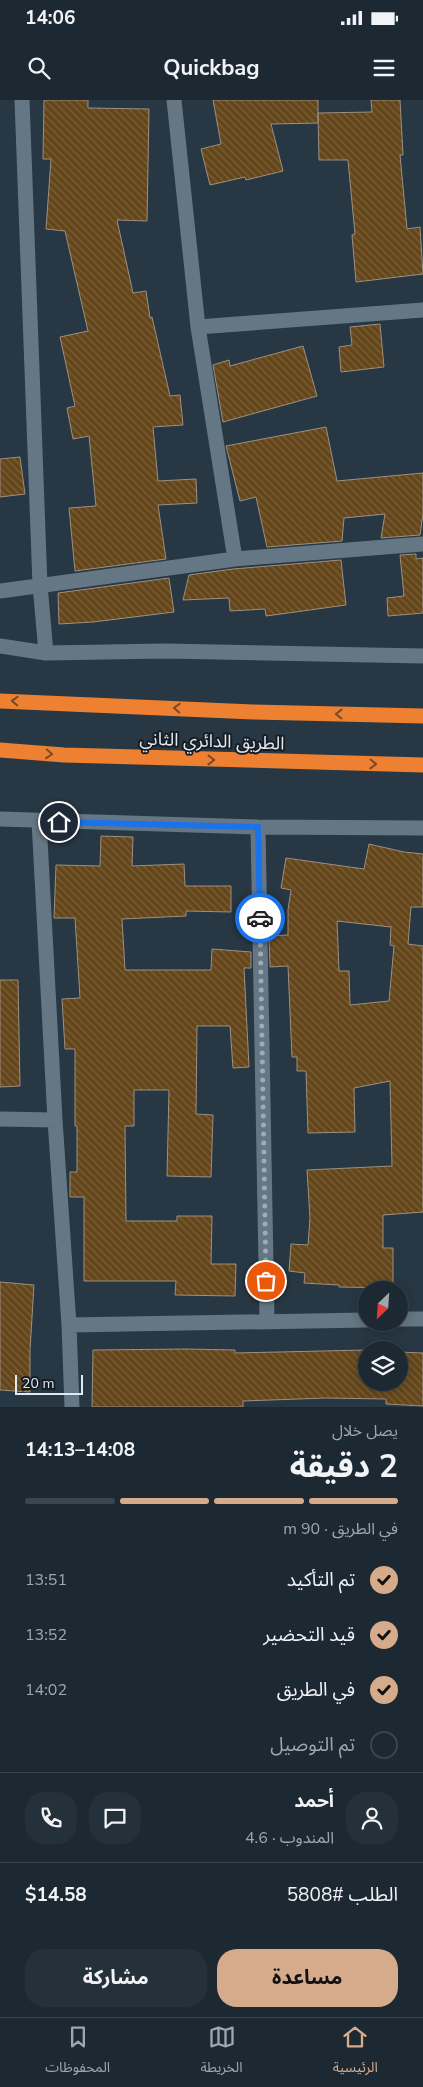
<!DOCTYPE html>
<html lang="ar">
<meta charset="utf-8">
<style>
:root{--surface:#1d2932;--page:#25313a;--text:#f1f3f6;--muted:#a0a6ac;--line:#3b454d;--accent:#d6ab8b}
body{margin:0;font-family:"Nunito Sans","Noto Sans Arabic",sans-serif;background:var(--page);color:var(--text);direction:rtl;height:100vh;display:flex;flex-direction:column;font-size:19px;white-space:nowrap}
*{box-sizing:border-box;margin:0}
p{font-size:16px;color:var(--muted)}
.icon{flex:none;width:28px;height:28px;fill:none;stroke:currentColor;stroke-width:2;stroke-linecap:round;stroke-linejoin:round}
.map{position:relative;height:1307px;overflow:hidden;direction:ltr}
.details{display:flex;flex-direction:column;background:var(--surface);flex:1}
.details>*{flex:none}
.needle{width:32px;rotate:205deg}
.buttons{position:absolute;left:358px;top:1181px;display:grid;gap:10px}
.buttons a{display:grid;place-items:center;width:50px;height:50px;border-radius:50%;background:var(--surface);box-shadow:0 2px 12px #0003,0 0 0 1px var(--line);font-size:25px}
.scale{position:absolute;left:15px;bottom:12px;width:68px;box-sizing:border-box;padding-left:5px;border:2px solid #e0e9f1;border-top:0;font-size:14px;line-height:18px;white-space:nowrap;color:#e0e9f1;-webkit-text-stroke:4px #161d23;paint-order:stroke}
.pin{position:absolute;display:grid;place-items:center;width:42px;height:42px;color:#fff;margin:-21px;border:2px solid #fff;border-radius:50%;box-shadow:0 1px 5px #0007}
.courier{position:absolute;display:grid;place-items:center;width:50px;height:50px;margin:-25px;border:4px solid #1a73e8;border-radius:50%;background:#fff;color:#222;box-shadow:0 1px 6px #0007}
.headline em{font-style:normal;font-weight:700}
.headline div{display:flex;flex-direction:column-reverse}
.headline{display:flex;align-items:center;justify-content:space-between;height:85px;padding:0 25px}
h1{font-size:32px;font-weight:700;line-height:38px}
.bar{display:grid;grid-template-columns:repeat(4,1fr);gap:8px 5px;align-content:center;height:60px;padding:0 25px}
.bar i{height:6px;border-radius:4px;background:var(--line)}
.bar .selected{background:var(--accent)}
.bar p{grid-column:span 4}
.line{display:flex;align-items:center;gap:12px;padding:0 25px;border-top:1px solid var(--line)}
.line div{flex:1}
.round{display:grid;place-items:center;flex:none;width:52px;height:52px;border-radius:20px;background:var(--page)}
ol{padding:0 25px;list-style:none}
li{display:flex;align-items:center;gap:15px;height:55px}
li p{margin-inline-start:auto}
li .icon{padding:5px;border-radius:50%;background:var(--accent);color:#111;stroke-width:4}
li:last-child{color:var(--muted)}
li i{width:28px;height:28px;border:2px solid var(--line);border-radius:50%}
.action{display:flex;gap:10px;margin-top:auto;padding:10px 25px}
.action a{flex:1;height:58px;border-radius:20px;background:var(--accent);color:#111;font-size:20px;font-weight:700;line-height:58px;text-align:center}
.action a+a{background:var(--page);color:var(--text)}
.status{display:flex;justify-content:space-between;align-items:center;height:35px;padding:0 25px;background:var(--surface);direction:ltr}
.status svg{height:14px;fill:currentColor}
header{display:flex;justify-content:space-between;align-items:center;height:65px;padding:0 25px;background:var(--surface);font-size:22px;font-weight:700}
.tabs{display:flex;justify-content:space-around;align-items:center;height:70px;border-top:1px solid var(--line);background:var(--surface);font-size:14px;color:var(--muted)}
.tabs a{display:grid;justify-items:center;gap:2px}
.tabs .selected{color:var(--accent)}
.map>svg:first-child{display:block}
.building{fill:url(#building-back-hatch);stroke:#9d907f;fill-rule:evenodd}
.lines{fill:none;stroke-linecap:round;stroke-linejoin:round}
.minor{stroke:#657784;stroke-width:15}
.highway{stroke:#ee8031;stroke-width:15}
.oneway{stroke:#774a29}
.done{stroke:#9fabb4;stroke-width:5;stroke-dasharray:0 9}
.route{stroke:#1a73e8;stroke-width:6}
.labels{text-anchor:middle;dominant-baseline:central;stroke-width:4;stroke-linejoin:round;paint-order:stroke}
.street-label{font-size:18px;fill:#e0e9f1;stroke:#161d23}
</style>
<div class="status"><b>14:06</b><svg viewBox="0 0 49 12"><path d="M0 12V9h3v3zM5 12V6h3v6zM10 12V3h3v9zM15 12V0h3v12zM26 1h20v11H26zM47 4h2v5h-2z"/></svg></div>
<header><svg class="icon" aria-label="menu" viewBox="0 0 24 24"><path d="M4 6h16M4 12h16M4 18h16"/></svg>Quickbag<svg class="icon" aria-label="search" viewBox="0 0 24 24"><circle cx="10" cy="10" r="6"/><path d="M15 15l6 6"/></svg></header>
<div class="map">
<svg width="423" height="1307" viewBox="0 0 423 1307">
<defs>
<pattern id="building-back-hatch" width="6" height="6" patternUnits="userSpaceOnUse" patternTransform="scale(1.25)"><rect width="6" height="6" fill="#64461a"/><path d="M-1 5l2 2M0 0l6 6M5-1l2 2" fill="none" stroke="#7a613c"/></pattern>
</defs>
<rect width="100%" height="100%" fill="#273743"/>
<path class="building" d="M44,0H88V8L149,9L147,121L117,120L133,193L146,191L150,218L152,217L170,296L180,295L183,325L153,327L158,381L196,379L197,403L158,405L166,459L75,471L69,408L96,406L89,336L73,339L67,308L75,306L60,237L88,231L65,131L46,129L51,59H43Z
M213,0H318V23L271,24L283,71L246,80L245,77L210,85L201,49L221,44Z
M371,0H400L403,55H400L407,129L420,127L423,174L356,182L352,135L355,134L348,60H319L318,13L372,12Z
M380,224L384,267L341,272L339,247L352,245L350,227Z
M303,246L317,296L223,322L213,265L229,260L230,266Z
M326,327L337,381L423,373V414L420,435L381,438L385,414L344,418L342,441L267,447L256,397L240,401L226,346Z
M20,357L25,394L0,397V359Z
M416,454V459L423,458V513L388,516L387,498L404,496L400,455Z
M341,460L346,505L266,516L265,509L230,511L229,498L183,500L189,475L233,469Z
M169,478L174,512L93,522L59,524L58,493Z
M101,736L133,737L132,766L184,764L185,786H231V812L186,811V816L122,819L125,870H211L212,849L251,852V868H244L249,967L233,968L230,926H197L196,1014L213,1015L211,1077L167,1076L169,990H134V1026H125L126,1121H177V1116H212L211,1164H236L235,1196L175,1195L176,1181H84V1097H70V1072H77V1026H75V949H65L62,899L80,898L75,818H54L56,765L100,766Z
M369,744L404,752L423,754V807H411L408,844L423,846V1112L383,1115V1148H393V1188L339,1187V1185L304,1183L305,1173L289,1171L291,1144L308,1145L310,1118L307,1070L392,1066L390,981L354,988L355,1032L308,1033L306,971H297V957H292L288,866L270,867L269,836L288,835V810L291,790L281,788L286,758L364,769ZM337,821L391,827L390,845L394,846L389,901L350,905L349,871H339Z
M0,880H18L20,986L0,987Z
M0,1182L34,1185L30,1250V1292L0,1290Z
M185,1249L235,1250V1253L366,1250V1282H399V1252L423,1253V1306L386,1304V1299L326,1298L243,1301V1307H92L93,1250Z"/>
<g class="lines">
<path class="minor" d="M22,0L40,485L46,553
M174,0L198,227L235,459
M198,227L423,210
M0,491L235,459L423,444
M0,546L46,553L165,551L423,556
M0,719L258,727L423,728
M39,721L55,1020L69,1225L72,1307
M258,727L267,1220
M0,1019L55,1020
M399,1219H423
M69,1225L366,1220"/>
<path class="highway" d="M0,601L253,612L423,616
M0,650L64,655L423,665"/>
</g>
<defs><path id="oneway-chevron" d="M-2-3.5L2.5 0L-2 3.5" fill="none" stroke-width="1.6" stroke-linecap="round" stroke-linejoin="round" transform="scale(1.25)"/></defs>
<g class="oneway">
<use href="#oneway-chevron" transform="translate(15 601) rotate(-178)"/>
<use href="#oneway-chevron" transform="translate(177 608) rotate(-177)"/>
<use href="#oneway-chevron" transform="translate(339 614) rotate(-179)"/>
<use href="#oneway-chevron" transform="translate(49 654) rotate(5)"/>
<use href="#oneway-chevron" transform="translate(211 660) rotate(1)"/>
<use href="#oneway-chevron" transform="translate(373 664) rotate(1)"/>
</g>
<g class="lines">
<path class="done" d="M260,818L266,1181"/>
<path class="route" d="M59,722L258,727L260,818"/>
</g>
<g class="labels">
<g class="street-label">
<text transform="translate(212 641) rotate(2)">الطريق الدائري الثاني</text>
</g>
</g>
</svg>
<div class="buttons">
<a><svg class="needle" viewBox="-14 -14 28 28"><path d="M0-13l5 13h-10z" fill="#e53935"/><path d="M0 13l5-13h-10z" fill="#a0a6ac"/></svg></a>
<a><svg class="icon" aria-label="layers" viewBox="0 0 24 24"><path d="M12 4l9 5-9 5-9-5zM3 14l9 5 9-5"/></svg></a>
</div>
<div class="scale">20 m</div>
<div class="pin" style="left:266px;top:1181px;background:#ea580c"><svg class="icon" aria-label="bag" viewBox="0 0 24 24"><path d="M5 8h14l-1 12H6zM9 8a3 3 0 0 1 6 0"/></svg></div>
<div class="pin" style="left:59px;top:722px;background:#1f2937"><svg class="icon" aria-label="home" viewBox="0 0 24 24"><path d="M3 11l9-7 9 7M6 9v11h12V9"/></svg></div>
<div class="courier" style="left:260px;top:818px"><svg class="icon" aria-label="car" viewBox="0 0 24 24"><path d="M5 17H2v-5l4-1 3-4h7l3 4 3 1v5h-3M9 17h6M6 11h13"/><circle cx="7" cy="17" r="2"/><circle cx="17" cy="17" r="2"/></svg></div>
</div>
<section class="details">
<div class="headline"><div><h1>2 دقيقة</h1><p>يصل خلال</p></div><em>14:08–14:13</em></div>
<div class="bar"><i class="selected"></i><i class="selected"></i><i class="selected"></i><i></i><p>في الطريق · 90 m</p></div>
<ol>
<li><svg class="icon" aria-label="check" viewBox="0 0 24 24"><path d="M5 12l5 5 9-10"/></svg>تم التأكيد<p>13:51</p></li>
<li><svg class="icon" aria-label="check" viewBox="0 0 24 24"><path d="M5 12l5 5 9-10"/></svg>قيد التحضير<p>13:52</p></li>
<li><svg class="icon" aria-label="check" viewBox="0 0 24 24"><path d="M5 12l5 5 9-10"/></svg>في الطريق<p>14:02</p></li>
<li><i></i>تم التوصيل</li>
</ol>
<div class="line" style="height:90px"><a class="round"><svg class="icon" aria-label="person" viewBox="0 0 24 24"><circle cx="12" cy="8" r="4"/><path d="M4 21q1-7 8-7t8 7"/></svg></a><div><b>أحمد</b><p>المندوب · 4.6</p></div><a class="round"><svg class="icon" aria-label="chat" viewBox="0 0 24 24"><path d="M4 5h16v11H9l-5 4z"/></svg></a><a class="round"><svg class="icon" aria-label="phone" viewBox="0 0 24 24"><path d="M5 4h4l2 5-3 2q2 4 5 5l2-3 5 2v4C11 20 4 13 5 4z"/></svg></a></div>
<div class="line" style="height:65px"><div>الطلب #5808</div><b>$14.58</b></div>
<div class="action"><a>مساعدة</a><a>مشاركة</a></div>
</section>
<nav class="tabs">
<a class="selected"><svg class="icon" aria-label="home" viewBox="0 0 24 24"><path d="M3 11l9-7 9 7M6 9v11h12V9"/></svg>الرئيسية</a>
<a><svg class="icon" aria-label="map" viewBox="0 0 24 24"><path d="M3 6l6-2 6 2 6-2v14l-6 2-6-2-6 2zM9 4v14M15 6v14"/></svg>الخريطة</a>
<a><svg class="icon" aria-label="saved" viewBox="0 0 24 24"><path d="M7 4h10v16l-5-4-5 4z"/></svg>المحفوظات</a>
</nav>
